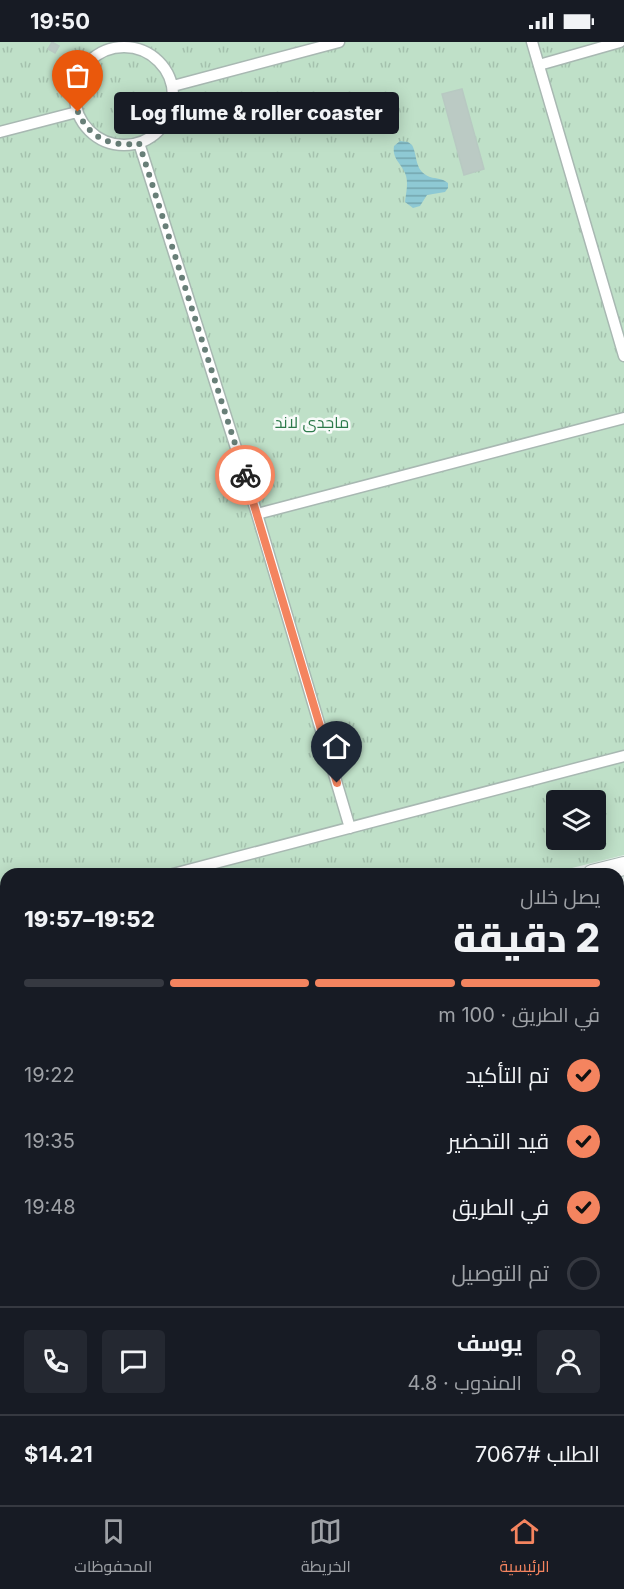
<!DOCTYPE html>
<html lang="ar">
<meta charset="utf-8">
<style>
:root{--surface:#171b24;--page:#242831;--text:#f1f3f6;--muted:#9ea1a6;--line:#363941;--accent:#f4845f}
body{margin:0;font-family:Inter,Cairo,sans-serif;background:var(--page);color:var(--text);direction:rtl;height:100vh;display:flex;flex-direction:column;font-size:22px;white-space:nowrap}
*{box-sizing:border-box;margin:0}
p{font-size:20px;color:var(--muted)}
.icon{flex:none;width:33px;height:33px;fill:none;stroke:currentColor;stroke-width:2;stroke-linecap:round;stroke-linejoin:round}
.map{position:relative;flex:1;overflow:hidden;direction:ltr}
.panel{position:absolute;left:0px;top:826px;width:624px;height:638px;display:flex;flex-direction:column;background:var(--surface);border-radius:18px 18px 0 0;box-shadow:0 3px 15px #0003;direction:rtl}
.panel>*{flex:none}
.fabs{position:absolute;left:546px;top:748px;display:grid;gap:12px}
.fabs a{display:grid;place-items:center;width:60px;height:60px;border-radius:6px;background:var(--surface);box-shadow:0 3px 15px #0003;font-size:30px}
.pin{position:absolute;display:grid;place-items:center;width:51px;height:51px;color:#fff;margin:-62px -26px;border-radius:50% 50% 50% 0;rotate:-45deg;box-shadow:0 0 6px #0007}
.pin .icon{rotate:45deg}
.courier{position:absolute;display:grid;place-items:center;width:60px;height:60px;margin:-30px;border:4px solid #f4845f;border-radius:50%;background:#fff;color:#222;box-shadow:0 2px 8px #0007}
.bubble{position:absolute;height:42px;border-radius:6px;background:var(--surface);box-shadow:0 3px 15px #0003;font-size:20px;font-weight:800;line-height:42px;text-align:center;direction:rtl}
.summary em{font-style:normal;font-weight:800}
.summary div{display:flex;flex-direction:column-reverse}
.summary{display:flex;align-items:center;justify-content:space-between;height:102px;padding:0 24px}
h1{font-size:39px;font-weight:800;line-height:45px}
.bar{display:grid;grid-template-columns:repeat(4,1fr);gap:9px 6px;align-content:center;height:72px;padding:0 24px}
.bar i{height:8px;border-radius:4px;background:var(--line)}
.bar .on{background:var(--accent)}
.bar p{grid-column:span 4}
.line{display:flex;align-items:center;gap:15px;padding:0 24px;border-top:2px solid var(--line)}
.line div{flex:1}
.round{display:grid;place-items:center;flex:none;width:63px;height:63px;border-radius:6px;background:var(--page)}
ol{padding:0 24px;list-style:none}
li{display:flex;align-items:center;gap:18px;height:66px}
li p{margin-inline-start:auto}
li .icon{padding:6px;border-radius:50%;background:var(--accent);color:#111;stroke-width:4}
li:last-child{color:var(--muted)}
li i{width:33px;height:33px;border:3px solid var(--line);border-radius:50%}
.status{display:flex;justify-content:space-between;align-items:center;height:42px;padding:0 30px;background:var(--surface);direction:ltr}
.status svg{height:16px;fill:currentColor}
.tab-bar{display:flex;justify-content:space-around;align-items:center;height:84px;border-top:2px solid var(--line);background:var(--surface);font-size:16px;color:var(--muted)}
.tab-bar a{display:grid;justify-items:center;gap:3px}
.tab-bar .on{color:var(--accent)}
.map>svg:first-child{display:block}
.grass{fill:url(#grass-tufts);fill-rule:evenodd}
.water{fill:url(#water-rules)}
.building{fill:#bbcac4;stroke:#b8c9c2;stroke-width:1.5}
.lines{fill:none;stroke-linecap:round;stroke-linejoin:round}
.service-casing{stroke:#a8b8b2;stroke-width:13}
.minor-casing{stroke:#a8b8b2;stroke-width:20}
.service{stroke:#fff;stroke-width:10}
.minor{stroke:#fff;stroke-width:18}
.done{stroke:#687f78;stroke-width:6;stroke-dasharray:0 10.8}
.route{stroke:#f4845f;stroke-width:8}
.labels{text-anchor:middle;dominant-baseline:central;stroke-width:5;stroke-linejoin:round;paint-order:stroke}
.park-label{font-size:16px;fill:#2d7a4b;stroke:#f7fbf9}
</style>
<div class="status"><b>19:50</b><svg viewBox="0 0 49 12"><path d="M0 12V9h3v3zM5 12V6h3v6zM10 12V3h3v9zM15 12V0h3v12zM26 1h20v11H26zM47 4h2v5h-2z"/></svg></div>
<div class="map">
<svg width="624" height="1463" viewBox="0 0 624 1463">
<defs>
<pattern id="grass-tufts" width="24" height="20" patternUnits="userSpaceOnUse" patternTransform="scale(1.5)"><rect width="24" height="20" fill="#bfe0c8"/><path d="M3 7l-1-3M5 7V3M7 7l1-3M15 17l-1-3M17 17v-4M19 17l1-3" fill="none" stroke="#a4c1ad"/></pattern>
<pattern id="water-rules" width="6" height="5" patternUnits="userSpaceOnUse" patternTransform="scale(1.5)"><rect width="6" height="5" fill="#8ec9d4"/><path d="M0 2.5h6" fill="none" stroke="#74a5ad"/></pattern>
</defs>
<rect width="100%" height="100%" fill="#e6efeb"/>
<path class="grass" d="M0,0H624V813L548,832H6V973L0,974ZM556,759H596V798H556Z"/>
<path class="water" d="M400,99L408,100L412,103C418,114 414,129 430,135C437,137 442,136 448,141V146L445,150L427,153L420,164L413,166L405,160C406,151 409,140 405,131C401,121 392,117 394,104Z"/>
<path class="building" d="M52,0L59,4L55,11L48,7Z
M462,47L484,127L464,133L442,52Z"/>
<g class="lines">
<defs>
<path id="service" d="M532,0L624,314
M75 54a49 49 0 1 1 98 0a49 49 0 1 1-98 0Z
M539,23L620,0
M173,44L339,0
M0,90L77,70
M139,101L257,472
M350,786L257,472L624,376
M173,832L624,714
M0,878L6,877"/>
<path id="minor" d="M592,832L624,824
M618,945L624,944
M0,1044L6,1042
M618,1115L624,1114
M0,1201L6,1196
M618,1287L624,1286
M0,1425L6,1419
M618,1448L624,1447
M227,1458L231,1463
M443,1458L447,1463
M547,1461L565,1458
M208,1463L214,1458
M472,1463L477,1458"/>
</defs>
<use href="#service" class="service-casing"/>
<use href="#minor" class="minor-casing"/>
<use href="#service" class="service"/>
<use href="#minor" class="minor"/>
</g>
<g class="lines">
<path class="done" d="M78,70C89,96 112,106 139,101L245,433"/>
<path class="route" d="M245,433L337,741"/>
</g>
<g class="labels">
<g class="park-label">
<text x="312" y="380">ماجدی لاند</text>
</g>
</g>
</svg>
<div class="fabs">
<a><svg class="icon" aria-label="layers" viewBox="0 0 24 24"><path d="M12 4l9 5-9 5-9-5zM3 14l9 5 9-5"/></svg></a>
</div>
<div class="pin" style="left:78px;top:70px;background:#ea580c"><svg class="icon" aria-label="bag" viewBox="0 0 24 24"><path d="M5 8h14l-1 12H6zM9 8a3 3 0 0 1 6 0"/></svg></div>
<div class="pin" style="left:337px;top:741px;background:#1f2937"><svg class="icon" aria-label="home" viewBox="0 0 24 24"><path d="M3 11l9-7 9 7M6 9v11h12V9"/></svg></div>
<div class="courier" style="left:245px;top:433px"><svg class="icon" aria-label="bike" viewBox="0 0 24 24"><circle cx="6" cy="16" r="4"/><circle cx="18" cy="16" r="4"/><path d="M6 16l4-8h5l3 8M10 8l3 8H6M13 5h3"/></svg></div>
<div class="bubble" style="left:114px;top:50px;width:285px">Log flume &amp; roller coaster</div>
<section class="panel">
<div class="summary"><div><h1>2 دقيقة</h1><p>يصل خلال</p></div><em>19:52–19:57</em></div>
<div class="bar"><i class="on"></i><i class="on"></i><i class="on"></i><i></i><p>في الطريق · 100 m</p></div>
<ol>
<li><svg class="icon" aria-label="check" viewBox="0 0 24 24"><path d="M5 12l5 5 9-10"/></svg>تم التأكيد<p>19:22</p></li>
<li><svg class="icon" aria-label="check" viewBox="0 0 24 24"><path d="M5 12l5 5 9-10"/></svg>قيد التحضير<p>19:35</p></li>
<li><svg class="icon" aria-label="check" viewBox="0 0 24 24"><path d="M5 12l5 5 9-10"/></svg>في الطريق<p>19:48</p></li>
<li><i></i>تم التوصيل</li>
</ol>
<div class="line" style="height:108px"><a class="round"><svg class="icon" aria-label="person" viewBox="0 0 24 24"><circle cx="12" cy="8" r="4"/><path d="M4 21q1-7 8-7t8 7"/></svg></a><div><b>يوسف</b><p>المندوب · 4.8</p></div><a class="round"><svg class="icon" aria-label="chat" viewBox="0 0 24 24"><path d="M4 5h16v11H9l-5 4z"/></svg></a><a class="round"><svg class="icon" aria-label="phone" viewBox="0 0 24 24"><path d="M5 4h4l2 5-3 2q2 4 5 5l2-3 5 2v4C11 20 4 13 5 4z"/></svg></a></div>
<div class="line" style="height:78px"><div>الطلب #7067</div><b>$14.21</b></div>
</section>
</div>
<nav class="tab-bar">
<a class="on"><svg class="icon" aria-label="home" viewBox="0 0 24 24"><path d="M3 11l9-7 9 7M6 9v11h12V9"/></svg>الرئيسية</a>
<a><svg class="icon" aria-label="map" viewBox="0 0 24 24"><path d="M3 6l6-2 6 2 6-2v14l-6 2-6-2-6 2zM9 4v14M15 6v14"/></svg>الخريطة</a>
<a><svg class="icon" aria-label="saved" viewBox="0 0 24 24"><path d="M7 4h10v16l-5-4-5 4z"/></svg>المحفوظات</a>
</nav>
